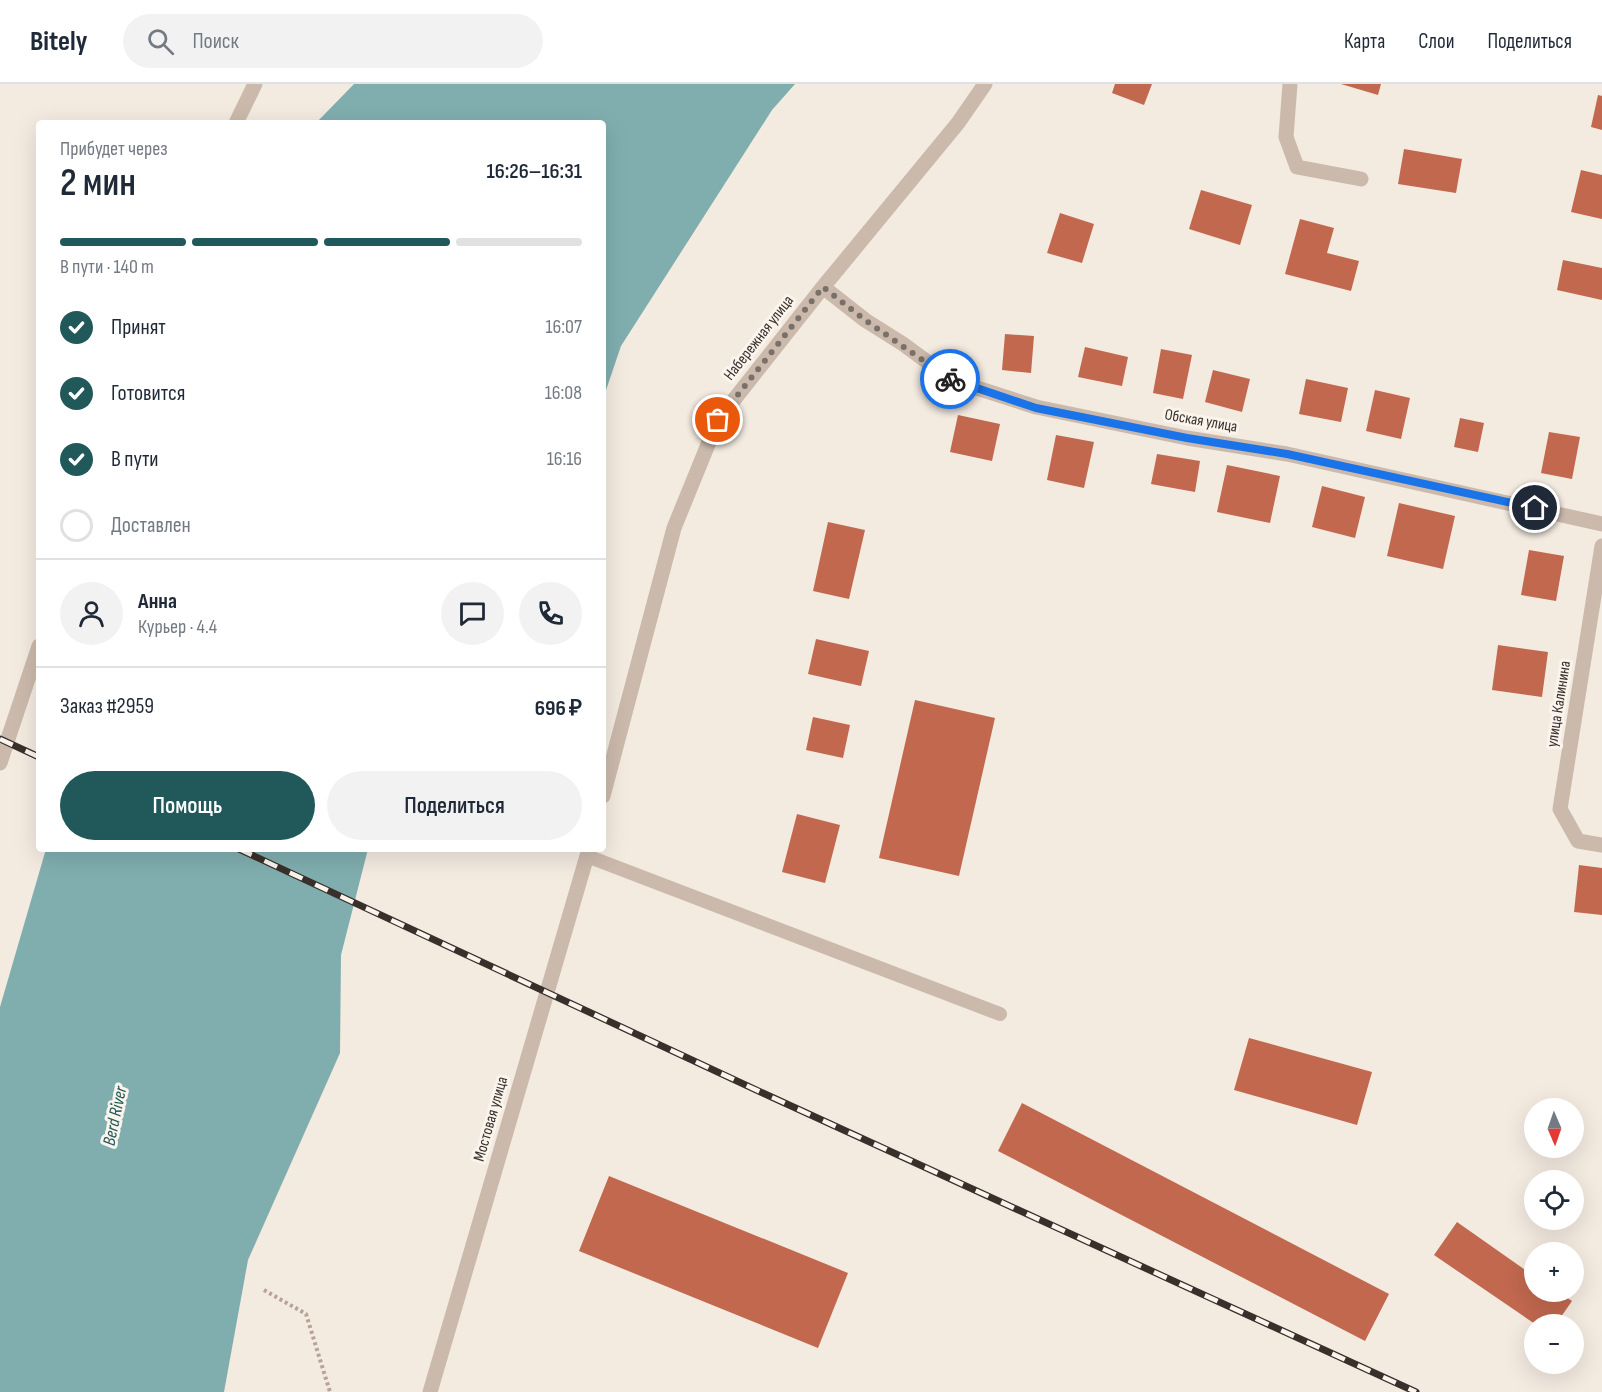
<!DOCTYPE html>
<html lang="ru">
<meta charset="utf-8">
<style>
:root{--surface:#fff;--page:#f2f2f3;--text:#1f2937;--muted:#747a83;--line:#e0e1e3;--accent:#21585a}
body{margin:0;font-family:"Sofia Sans Condensed",sans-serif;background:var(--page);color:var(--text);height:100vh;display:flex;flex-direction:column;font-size:22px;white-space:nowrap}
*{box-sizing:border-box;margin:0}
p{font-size:20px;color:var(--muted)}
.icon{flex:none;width:33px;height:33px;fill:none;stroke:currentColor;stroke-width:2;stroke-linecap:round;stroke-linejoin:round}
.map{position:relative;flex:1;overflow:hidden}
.panel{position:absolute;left:36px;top:36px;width:570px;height:732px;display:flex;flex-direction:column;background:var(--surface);border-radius:6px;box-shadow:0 6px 24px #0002}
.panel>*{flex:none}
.needle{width:39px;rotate:178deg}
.controls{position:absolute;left:1524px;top:1014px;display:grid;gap:12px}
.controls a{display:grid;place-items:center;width:60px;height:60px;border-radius:50%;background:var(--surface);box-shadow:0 6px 24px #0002;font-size:30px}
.pin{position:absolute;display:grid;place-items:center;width:51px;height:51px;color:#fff;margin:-26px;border:3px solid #fff;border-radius:50%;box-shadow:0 2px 6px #0007}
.courier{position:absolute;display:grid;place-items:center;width:60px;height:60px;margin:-30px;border:4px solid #1a73e8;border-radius:50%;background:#fff;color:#222;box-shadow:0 2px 8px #0007}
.summary em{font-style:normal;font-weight:600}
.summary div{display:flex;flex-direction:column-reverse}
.summary{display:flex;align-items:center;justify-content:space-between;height:102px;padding:0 24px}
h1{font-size:39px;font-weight:600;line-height:45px}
.bar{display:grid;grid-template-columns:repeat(4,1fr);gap:9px 6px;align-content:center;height:72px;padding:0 24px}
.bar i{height:8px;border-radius:4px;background:var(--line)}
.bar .on{background:var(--accent)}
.bar p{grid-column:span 4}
.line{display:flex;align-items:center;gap:15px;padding:0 24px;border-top:2px solid var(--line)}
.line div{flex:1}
.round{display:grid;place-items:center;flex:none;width:63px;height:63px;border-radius:32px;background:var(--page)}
ol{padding:0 24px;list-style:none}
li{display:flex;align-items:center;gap:18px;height:66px}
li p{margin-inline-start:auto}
li .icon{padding:6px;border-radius:50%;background:var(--accent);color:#fff;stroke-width:4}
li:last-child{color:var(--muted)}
li i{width:33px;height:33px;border:3px solid var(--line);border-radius:50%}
.action{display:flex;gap:12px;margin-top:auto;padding:12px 24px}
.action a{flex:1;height:69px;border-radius:36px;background:var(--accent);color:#fff;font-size:24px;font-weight:600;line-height:69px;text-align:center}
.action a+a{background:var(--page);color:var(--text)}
header{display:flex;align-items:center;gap:36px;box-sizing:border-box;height:84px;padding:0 30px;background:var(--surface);border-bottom:2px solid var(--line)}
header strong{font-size:28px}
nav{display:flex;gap:33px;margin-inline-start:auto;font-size:21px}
.search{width:420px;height:54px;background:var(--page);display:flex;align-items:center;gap:15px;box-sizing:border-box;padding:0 21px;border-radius:33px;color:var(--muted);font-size:22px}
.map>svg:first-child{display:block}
.water{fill:#80aeaf}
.building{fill:#c2684f}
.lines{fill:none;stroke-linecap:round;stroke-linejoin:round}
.path{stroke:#b7a396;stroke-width:4;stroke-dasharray:3 3;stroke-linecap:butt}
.service{stroke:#cbb9ac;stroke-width:14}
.minor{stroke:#cbb9ac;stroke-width:15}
.tertiary{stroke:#cbb9ac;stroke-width:15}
.rail-casing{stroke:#392f2b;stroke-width:7}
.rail{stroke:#faf4ed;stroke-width:4.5;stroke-dasharray:14;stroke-linecap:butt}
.done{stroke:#7a706a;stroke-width:6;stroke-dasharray:0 10.8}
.route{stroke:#1a73e8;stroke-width:8}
.labels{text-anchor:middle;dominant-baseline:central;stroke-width:6;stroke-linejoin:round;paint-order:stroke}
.street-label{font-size:16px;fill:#392f2b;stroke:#faf4ed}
.water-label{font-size:18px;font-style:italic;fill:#21585a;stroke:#faf4ed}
</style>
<header>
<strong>Bitely</strong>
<div class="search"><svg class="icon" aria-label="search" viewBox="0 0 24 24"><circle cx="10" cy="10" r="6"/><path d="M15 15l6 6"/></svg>Поиск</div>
<nav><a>Карта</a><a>Слои</a><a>Поделиться</a></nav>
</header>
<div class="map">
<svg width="1602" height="1308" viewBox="0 0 1602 1308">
<rect width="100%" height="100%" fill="#f3eae0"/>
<path class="water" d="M354,0H795L772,26L621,262L603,315V39H316Z
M46,765H368L341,871L340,969L248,1176L224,1308H0V923Z"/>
<path class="building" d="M1115,0H1152L1144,21L1112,9Z
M1341,0H1381L1378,11Z
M1598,11L1602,12V46L1591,43Z
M1404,65L1462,75L1456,109L1398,100Z
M1581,86L1602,91V135L1571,128Z
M1201,106L1252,121L1240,161L1189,145Z
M1060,129L1094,140L1082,179L1047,169Z
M1300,135L1334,144L1327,169L1359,177L1351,207L1285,190Z
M1563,176L1602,184V216L1557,206Z
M1005,250L1034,252L1031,289L1002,286Z
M1085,263L1128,273L1122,302L1078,293Z
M1161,265L1192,271L1183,315L1153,309Z
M1213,286L1250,295L1242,328L1205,318Z
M1306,295L1348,304L1341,338L1299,330Z
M1375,306L1410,314L1401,355L1366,347Z
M958,331L1000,340L992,377L950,368Z
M1460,334L1484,339L1478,368L1454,363Z
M1549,348L1580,353L1572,395L1541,389Z
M1056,351L1094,358L1084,404L1047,396Z
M1157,370L1200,377L1195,408L1151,400Z
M1227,381L1280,392L1270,439L1217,428Z
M1322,402L1365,413L1355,454L1312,443Z
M1399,419L1455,432L1443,485L1387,472Z
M828,438L865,446L849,515L813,507Z
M1529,466L1564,472L1556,517L1521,511Z
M816,555L869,567L861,602L808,590Z
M1498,561L1548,568L1542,613L1492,606Z
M915,616L995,634L959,792L879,774Z
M813,633L850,641L843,674L806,666Z
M797,730L840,741L825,799L782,788Z
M1579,781L1602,784V831L1574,828Z
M1249,954L1372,988L1357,1041L1234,1006Z
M1022,1019L1389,1210L1365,1257L998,1067Z
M609,1092L848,1189L818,1264L579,1167Z
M1457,1138L1534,1192V1208H1558L1572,1217L1556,1240H1535L1434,1171Z"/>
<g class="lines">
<path class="path" d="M264,1206L306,1230L330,1308"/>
<path class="service" d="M587,772L1000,930"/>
<path class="minor" d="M1290,0L1286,53L1297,83L1361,95
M1602,462L1560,725L1578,757L1602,761"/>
<path class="tertiary" d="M236,39L255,0
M823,203L865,236L903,260L952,296L1036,323L1187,354L1287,370L1602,440
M0,679L39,562
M603,712L674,444L718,336L823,203L958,39L985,0
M430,1308L589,765"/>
<defs>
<path id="rail" d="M0,655L39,673
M239,765L765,1010L1416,1308"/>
</defs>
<use href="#rail" class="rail-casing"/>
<use href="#rail" class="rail"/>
</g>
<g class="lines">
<path class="done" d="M718,336L823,203L865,236L950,295"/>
<path class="route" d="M950,295L1036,324L1187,354L1287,370L1535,424"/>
</g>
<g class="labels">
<g class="street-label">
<text transform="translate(759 254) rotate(-52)">Набережная улица</text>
<text transform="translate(1201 337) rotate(10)">Обская улица</text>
<text transform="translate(1559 620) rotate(-81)">улица Калинина</text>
<text transform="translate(491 1035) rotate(-74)">Мостовая улица</text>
</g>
<g class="water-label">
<text transform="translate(115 1032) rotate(-78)">Berd River</text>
</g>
</g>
</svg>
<div class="controls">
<a><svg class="needle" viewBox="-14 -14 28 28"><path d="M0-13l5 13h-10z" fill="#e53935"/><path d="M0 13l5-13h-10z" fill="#747a83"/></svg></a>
<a><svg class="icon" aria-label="locate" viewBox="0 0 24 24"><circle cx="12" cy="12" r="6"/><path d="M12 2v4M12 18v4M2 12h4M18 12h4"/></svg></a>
<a>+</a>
<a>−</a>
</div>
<div class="pin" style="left:718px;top:336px;background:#ea580c"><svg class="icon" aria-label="bag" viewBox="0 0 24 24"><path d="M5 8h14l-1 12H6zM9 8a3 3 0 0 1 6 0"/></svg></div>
<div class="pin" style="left:1535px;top:424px;background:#1f2937"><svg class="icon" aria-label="home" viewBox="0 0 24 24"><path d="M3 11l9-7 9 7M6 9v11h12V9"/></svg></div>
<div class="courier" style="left:950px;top:295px"><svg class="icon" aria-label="bike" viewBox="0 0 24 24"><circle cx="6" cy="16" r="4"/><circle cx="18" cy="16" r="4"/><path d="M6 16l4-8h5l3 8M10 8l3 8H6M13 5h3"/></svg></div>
<section class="panel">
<div class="summary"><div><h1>2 мин</h1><p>Прибудет через</p></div><em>16:26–16:31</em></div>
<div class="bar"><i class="on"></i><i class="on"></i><i class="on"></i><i></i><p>В пути · 140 m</p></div>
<ol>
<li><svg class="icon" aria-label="check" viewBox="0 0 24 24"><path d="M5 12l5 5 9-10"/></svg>Принят<p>16:07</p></li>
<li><svg class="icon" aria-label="check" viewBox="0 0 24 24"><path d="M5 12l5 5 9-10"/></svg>Готовится<p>16:08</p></li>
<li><svg class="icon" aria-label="check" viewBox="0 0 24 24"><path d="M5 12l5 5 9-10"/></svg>В пути<p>16:16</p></li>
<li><i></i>Доставлен</li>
</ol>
<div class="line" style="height:108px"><a class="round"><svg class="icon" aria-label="person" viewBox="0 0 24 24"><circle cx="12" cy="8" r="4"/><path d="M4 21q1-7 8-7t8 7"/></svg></a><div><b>Анна</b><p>Курьер · 4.4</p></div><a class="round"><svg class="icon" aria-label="chat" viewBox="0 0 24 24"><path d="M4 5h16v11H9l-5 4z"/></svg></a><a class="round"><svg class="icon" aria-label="phone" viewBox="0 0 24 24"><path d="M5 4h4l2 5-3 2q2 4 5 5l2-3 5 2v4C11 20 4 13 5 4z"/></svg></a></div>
<div class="line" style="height:78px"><div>Заказ #2959</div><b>696 ₽</b></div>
<div class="action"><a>Помощь</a><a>Поделиться</a></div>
</section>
</div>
